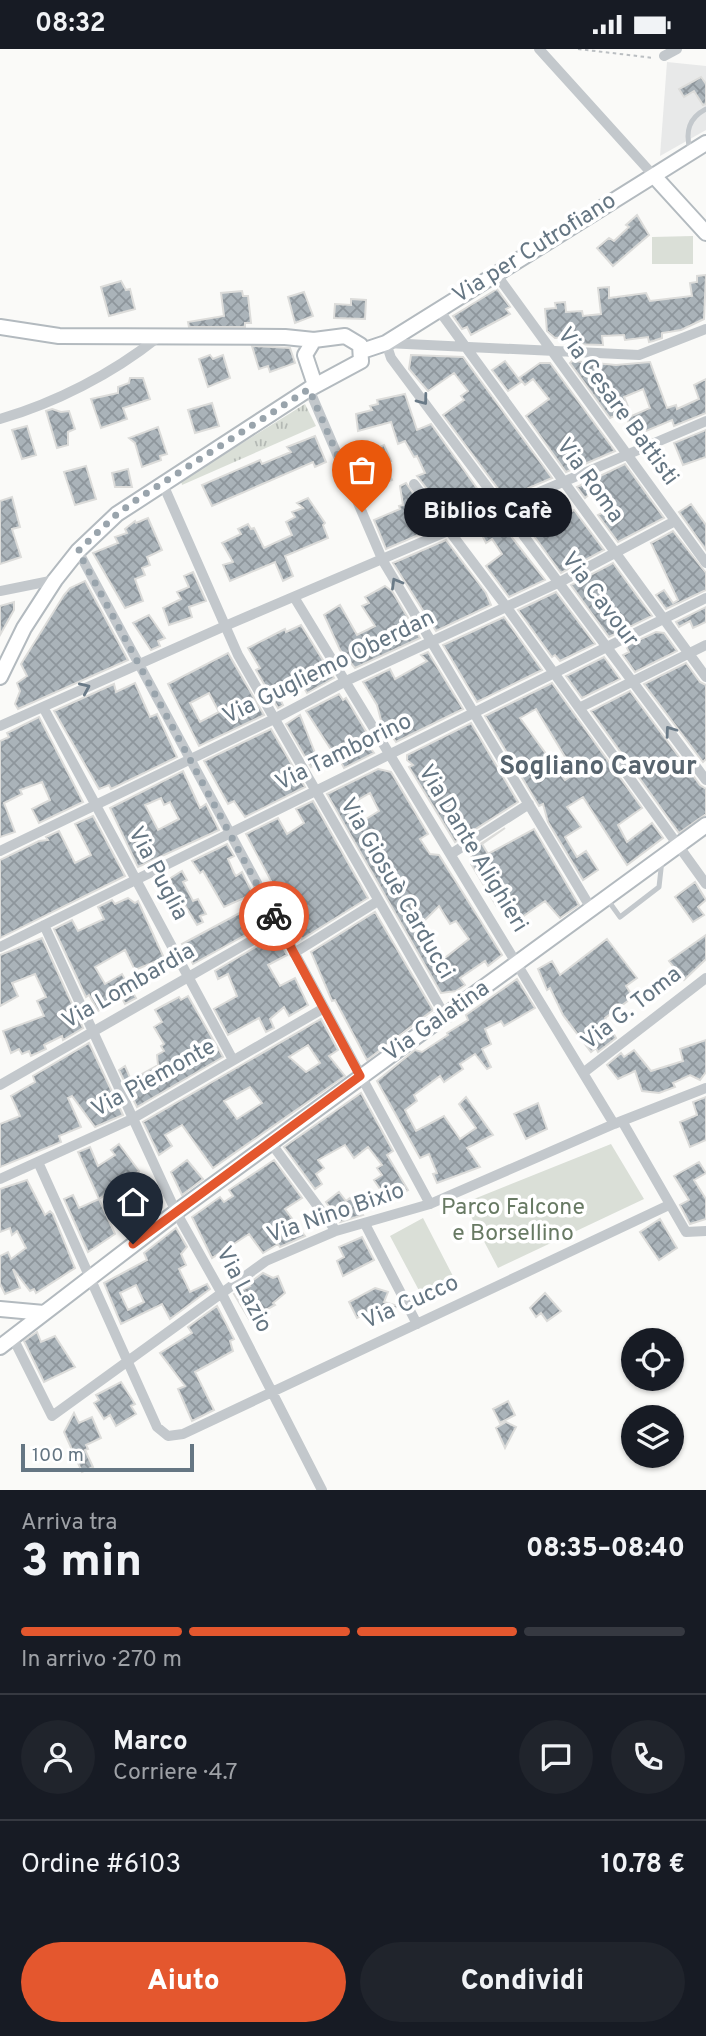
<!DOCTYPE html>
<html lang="it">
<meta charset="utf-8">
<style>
:root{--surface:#171b24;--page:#20242c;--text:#f1f3f6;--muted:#9ea1a6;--line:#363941;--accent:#e4572e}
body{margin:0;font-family:Overpass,sans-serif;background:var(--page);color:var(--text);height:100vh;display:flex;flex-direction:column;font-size:26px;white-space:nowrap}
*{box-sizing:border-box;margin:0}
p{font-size:23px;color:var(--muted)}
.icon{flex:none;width:38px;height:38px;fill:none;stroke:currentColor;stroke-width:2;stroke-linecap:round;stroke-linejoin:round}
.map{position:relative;height:1441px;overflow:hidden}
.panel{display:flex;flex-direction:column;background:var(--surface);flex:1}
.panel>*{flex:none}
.tools{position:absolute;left:621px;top:1279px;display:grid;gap:14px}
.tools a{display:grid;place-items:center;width:63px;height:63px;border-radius:50%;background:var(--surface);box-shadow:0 2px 5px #0004;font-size:35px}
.scale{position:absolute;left:21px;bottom:18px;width:173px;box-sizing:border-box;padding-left:7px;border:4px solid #657683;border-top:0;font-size:19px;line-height:24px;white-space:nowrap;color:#657683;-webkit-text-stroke:5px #fff;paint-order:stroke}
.pin{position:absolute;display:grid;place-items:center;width:60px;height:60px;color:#fff;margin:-72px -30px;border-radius:50% 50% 50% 0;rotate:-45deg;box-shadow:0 0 7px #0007}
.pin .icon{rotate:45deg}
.courier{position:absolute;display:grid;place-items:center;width:70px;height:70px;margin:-35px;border:5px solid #e4572e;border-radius:50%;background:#fff;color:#222;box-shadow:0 2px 9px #0007}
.bubble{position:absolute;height:49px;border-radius:24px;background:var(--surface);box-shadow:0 2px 5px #0004;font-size:23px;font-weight:800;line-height:49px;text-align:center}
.overview em{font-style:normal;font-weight:800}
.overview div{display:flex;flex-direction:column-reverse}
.overview{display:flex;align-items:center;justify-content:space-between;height:119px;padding:0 21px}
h1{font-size:46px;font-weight:800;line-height:52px}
.bar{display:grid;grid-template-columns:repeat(4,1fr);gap:10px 7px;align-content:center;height:84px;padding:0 21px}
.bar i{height:9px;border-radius:5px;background:var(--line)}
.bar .selected{background:var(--accent)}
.bar p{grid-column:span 4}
.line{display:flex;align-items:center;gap:18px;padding:0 21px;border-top:2px solid var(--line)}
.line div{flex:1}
.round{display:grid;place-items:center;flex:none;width:74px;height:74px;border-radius:37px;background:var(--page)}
.button{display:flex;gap:14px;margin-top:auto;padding:14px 21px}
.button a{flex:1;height:80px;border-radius:42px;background:var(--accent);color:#fff;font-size:28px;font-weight:800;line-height:80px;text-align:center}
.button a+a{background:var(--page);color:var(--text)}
.status{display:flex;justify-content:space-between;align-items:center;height:49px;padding:0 35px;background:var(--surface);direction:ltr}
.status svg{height:19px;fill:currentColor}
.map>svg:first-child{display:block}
.built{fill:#e8e9e9}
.grass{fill:url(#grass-tufts)}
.park{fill:#dadfd7}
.building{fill:url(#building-cross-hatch);stroke:#dcdcda;stroke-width:2;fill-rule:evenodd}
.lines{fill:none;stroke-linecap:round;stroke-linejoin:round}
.secondary-casing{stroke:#b3babf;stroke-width:18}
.path{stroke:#bbbfc2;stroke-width:2;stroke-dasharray:3.5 3.5;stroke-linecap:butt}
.lane{stroke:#c3c8cc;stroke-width:5}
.street{stroke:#c3c8cc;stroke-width:10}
.secondary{stroke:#fff;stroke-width:14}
.oneway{stroke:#6a7a87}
.done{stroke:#99a4ac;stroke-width:7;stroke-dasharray:0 12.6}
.route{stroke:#e4572e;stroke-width:9}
.labels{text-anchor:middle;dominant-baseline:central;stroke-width:7;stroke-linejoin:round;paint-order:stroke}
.street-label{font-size:23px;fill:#657683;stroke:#fff}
.park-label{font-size:23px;fill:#687a64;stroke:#fff}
.quarter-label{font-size:26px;font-weight:bold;fill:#57646e;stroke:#fff}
</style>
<div class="status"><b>08:32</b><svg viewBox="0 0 49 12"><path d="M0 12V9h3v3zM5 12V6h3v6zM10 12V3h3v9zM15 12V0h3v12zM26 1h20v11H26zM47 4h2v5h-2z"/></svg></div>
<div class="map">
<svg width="706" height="1441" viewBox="0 0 706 1441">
<defs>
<pattern id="grass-tufts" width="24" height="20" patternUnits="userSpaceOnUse" patternTransform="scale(1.75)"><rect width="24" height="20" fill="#dadfd7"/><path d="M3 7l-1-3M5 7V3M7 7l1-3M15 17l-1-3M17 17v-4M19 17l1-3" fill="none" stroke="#b4b9b4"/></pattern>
<pattern id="building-cross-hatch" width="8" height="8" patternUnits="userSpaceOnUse" patternTransform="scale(1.75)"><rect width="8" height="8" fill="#aab3b9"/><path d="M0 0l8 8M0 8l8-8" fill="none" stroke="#8e969c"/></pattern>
</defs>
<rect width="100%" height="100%" fill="#fafaf8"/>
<path class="built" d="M667,13L706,17V81L660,107Z"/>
<path class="grass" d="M305,355L316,377L182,436L181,432Z"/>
<path class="park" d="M693,187V215H652V188Z
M611,1095L644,1150L498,1219L464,1154Z
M423,1169L455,1231L423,1249L390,1187Z"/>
<path class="building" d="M701,28L706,35V55L703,56L694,42L684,48L679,40Z
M637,166L649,186L613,217L597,199L609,189L614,192L629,178L626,176Z
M706,226L704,270L681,281L662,284V289L653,292L649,293L648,288L625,291L624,286L602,287L603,296L569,295L568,288L555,289L547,282L545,260L556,259L555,254L565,253L566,263L582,262L583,267L601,265L598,239L609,238V249L646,244L650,252L692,247L690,234L697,233V227Z
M121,232L126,241L130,240L135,260L109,267L101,238Z
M497,240L510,258L506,260L510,265L471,286L467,278L462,280L453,267Z
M242,242L243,247H248L251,274H245V278H189L188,273L224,267L221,244Z
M304,243L313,267L295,274L288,248Z
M351,250L366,251L365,270L334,269L335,255L351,256Z
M252,297L290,299L295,314L270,323L268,317L259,320Z
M210,306L213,310L223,306L230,329L208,338L199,310Z
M411,306L463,308L552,429L505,449L443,366L464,351L461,347L468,342L454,324L428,342L409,320Z
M505,312L521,333L508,342L492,321Z
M572,312L616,316L650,313L667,359L676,356L677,360L699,350L694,336L706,330V364L674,377L672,371L634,387L627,369L650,359L643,340L624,348L629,360L610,369L570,314Z
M540,314H550L615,402L566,423L526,367L549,350L533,330L525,336L519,329Z
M130,329H143L150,350L123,359L127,370L101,379L91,350L118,344V338L129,334Z
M405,345L417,381L431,375L489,456L452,472L417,427L425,424L417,407L414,408L405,392L398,395L391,373L358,382L356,365L372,361L370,357L378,355L377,351Z
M212,354L219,377L195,384L188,361Z
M52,360L61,363L69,362L75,380L68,383V396L57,399L46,362Z
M27,377L36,406L22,410L12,381Z
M158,378L167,405L160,407L161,411L142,418L135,394L129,389Z
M706,381V408L683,416L674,394Z
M315,387L326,413L315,418L313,413L212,457L202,436L260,411L262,415L291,403L287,398Z
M384,396L391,412L385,415L392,431L371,439L356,414L373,407L371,402Z
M625,415L664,469L618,493L598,466L604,463L591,444L585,449L577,438Z
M86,417L96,450L75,456L64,423Z
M128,420L132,438H115L112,424Z
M406,434L437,478L386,500L374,471L400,460L399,457L403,456L400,437Z
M12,448L20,478L12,480L21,508L0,515V452Z
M308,449L325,474L323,476L328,489L285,507L293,527L283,532L275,513L230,532L223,516L233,513L222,494L241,485L238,480L248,475L251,480L254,479L264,499L292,486L286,473L295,468L292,463L303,459L297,454Z
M691,455L706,476V501L679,463Z
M574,461L604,501L561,524L526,476L541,469L546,473Z
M148,469L162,501L147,508L150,516L142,519L145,526L135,530L143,552L125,559L93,504L118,494L115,488L127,484L125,480L135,472L136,474Z
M490,473L493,476L500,473L545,531L509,548L486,517L502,505L492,490L486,494L478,478Z
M673,482L706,524V541L666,560L656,546L664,541L673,554L678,551L651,494Z
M446,491L486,544L491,556L436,582L393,514Z
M613,514L652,567L609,588L571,536Z
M193,523L206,552L189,558L192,568L169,576L163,559L181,550L177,543L189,538L184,527Z
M85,532L128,611L18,660L15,655L20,642L17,634L27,627L21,615L64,546L70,539Z
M385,537L392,542L420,589L355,619L340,601L324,566L340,556L357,586L375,577L362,557L369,554L365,548Z
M556,543L595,595L560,612L555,606L552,608L518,561Z
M14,553V561L0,586V557Z
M706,558V573L693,579L690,572L679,578L676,573Z
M149,566L165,589L158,592L160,597L151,601L133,574Z
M504,568L542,621L477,653L443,596Z
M301,576L334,629L307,644L304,639L299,641L295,634L276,642L283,656L278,659L256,621L260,619L248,599L285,580L286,583Z
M656,583L664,584L677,602L635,623L623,606L629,603L626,597Z
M428,603L463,660L396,693L381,671L377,656L363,633L390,620L395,630L427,612L421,606Z
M228,604L264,666L199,697L168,635ZM209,644L219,663L200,673L190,654Z
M604,608L620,630L582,649L566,627Z
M686,614L700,633L706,636V710L703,713L644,635Z
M135,634L150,668L157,665L177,708L111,740L109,736L99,740L54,662L114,635L116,643Z
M552,634L642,759L618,776L627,793L652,774L663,789L627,816L583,748L567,758L581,778L565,788L577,808L586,802L598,821L583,831L548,773L543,755L539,757L485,667ZM536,660L575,724L565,731L520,669Z
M630,642L700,736L706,740V765L679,784L591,662Z
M339,645L343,651L346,649L370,689L365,692L374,704L344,719L335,701L332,702L306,662Z
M300,666L319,714L311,718L286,675Z
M39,668L83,753L39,774L32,760L50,751L42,733L20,741L22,745L4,754L15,783L0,788V692L9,688L7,684Z
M471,674L518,753L455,793L409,718L413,716L407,711V706Z
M271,680L305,738L245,768L234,752L228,755L204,712Z
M378,720L391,723L428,785L420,790L430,805L439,806L502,906L488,917L485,912L460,929L465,936L456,942L441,944L327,745ZM370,744L379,762L358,775L346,758ZM439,857L450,875L456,872L469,890L446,908H442L426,891L431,888L422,874Z
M183,722L200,759L206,755L219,781L138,818L110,759ZM161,749L164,756L170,753L179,770L158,781L145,756Z
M313,752L368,849L302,890L246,785L278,769L287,785L304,774L296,760Z
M93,767L125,827L0,889V811L39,792L48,791L46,788L59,782L75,814L91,806L75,775Z
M505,779L482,795L488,805L534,780L579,856L560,869L545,852L522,868L509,847L496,856L471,815L473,809L468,803Z
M227,795L234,807L228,810L234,824L236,827L242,823L267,874L193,915L182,895L251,858L246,848L224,858L203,822L200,824L192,812Z
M182,822L187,831L183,833L193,852L198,850L206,865L200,867L203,873L197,876L169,830Z
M695,833L706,851L698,858L704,866L693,873L675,848Z
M128,849L135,854L138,852L164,909L135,921L125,901L95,918L105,935L122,925L136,949L125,955L122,949L98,962L89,946L86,948L54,880L72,871L78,882L104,870L98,858L112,851L115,855Z
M375,863L433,961L367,1011L335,951L332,952L311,903Z
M706,886V910L684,931L669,912Z
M42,889L83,979L63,991L62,987L44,996L46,1000L31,1007L29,1002L22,1005L19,1000L11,1004L3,982L44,967L37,952L46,948L35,925L12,934L18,947L0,957V906Z
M271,889L275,896L280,893L287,906L268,916L280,937L295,929L308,956L289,967L284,958L270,970L274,979L266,983L259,969L228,986L214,960L237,947L228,925L218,930L215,922Z
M607,890L637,929L626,937L633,948L605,969L616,989L598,1003L596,999L591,1003L563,966L550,939L547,941L538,920L552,912L560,926Z
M517,930L535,959L504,977L501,972L485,980L491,995L482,1000L491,1018L487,1020L475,1005L460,1015L463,1020L444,1033L440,1027L414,1046L417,1052L405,1061L416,1082L444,1067L460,1090L476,1079L459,1055L466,1048L493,1086L467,1099L480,1118L437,1134L433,1125L437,1124L429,1105L420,1109L377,1032L415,1001L422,1003L448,986L447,984L468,971L466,966Z
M188,947L223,1008L137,1058L119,1021L125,1017L131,1031L158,1016L157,1006L164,1002L161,997L164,995L154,978L162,973L155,961L179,948L181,951Z
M321,970L338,1001L329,1007L345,1027L213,1119L182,1076L165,1086L172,1097L159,1106L143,1073ZM308,996L320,1014L306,1023L289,1008ZM250,1038L262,1054L237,1070L224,1052Z
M706,991V1023L700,1031L690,1026L673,1034L675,1038L659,1044L642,1042L635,1022L618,1030L607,1016L621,1004L624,1008L634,1001L651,1022L683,1012L680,1000Z
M89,994L123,1066L95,1078L72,1047L68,1049L81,1078L59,1087L61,1093L0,1118V1075L20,1067L11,1047L35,1033L33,1027Z
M361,1044L393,1102L387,1106L408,1141L388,1152L374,1131L382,1126L377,1119L382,1116L368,1098L354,1109L345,1096L318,1111L324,1119L316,1125L322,1135L315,1140L284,1098Z
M706,1048V1091L690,1098L680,1073L697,1066L693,1053Z
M538,1054L547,1080L526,1090L514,1065Z
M119,1095L139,1122L99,1150L78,1103L90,1098L98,1117L115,1106L111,1101Z
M187,1111L203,1130L182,1146L171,1123Z
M274,1111L302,1149L285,1160L305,1187L280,1198L278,1195L263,1204L249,1185L212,1209L192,1168L220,1148L224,1153L233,1147L229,1141Z
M699,1113L706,1124L694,1131L706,1150V1170L690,1175L680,1156L689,1151L674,1127Z
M27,1131L45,1166L50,1162L53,1165L75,1219L36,1244L34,1240L30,1242L13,1220L20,1239L5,1245L0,1235V1207L8,1203L11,1210L26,1199L17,1182L12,1186L10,1179L0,1183V1140Z
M339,1143L346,1152L350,1149L363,1166L340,1173L326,1153Z
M73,1146L79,1159L99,1150L115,1185L88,1203L64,1150Z
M660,1170L677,1199L659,1211L640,1183Z
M176,1179L187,1198L181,1205L186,1216L179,1220L190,1243L207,1235L210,1240L170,1270L162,1255L121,1275L104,1234L147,1211L144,1204ZM136,1236L144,1253L128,1261L120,1244Z
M362,1188L374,1211L343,1227L337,1212L344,1208L339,1198Z
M263,1224L273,1229L278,1227L285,1244L273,1254L275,1256L249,1270L234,1245L250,1237L248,1235Z
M375,1239L388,1243L384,1253L398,1257L372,1272L365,1265L357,1269L349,1253Z
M545,1244L561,1262L547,1272L541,1264L536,1268L530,1259Z
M217,1257L234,1290L230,1292L233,1302L195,1323L214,1361L192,1372L178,1340L185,1337L160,1304L192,1284L188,1278Z
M37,1283L41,1293L55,1287L75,1318L44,1333L24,1292Z
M121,1333L135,1355L131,1357L136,1365L116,1377L110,1366L104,1370L94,1354L99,1351L96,1346Z
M508,1352L515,1366L500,1374L493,1360Z
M74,1364L79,1374L92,1368L101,1389L86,1396L88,1400L85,1401L93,1418L82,1423L64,1383Z
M506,1373L516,1378L505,1399L496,1379Z"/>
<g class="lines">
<defs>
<path id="secondary" d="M654,127L706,184
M0,278L59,287L285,288L314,291L345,287L360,296L361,312L309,340L117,465L78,502L55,531L24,579L0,628
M314,291L305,306L315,336
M362,302L386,294L706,94
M0,1260L44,1264
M0,1298L176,1163L706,776"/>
</defs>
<use href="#secondary" class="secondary-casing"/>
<path class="path" d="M578,0L654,9"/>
<path class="lane" d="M690,101C685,82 689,69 706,60
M607,850L620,868L659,838L662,811"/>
<path class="street" d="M539,0L654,127
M664,7L677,0
M496,225L706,514
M438,260L706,628
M706,280L639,306L386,294L391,309L706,731
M309,340L383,512L592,861
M0,370C55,354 112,325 157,289
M162,433L238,606L445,967
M414,435L505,556L706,835
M78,502L430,1155
M0,542L55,531
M294,548L614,1075
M43,658L233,1011
M579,659L706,596
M0,677L225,577L706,372
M0,802L274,670L346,632L560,533L675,472
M451,805L529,755
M44,876L176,1163L221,1243L322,1441
M0,898L706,549
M294,904L378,852
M583,1024L706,929
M0,1036L279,876
M622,1072L686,1183L706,1182
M271,1094L336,1182
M38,1113L157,1378L168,1387L183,1385L669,1156
M0,1130L132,1070L324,959
M365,1175L417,1275
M13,1289L52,1367L266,1212L336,1182L430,1155L614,1075L706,1039"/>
<use href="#secondary" class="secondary"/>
</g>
<defs><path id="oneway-chevron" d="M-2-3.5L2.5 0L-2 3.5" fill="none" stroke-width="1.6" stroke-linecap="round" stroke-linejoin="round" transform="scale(1.75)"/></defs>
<g class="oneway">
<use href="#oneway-chevron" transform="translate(423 351) rotate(53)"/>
<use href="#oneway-chevron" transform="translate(396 534) rotate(-120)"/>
<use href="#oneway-chevron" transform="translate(85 639) rotate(-24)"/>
<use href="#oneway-chevron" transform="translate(670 682) rotate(-126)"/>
</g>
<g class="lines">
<path class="done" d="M274,867L78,502L117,465L139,449L309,340L362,463"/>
<path class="route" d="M133,1195L360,1027L274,867"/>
</g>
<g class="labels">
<g class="street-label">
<text transform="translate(535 200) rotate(-32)">Via per Cutrofiano</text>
<text transform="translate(617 358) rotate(54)">Via Cesare Battisti</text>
<text transform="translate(589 432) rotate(54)">Via Roma</text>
<text transform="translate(599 551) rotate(53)">Via Cavour</text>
<text transform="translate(329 619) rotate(-26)">Via Gugliemo Oberdan</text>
<text transform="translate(344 704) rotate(-26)">Via Tamborino</text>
<text transform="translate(472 800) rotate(59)">Via Dante Alighieri</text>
<text transform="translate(157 825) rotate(62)">Via Puglia</text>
<text transform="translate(396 840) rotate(60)">Via Giosuè Carducci</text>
<text transform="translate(129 938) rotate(-30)">Via Lombardia</text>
<text transform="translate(632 960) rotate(-38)">Via G. Toma</text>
<text transform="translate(437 973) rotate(-35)">Via Galatina</text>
<text transform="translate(154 1030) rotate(-29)">Via Piemonte</text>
<text transform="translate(336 1165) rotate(-19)">Via Nino Bixio</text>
<text transform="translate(243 1241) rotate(62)">Via Lazio</text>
<text transform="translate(411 1254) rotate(-24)">Via Cucco</text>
</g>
<g class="park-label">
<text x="513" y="1159">Parco Falcone<tspan x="513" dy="26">e Borsellino</tspan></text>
</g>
<g class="quarter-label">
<text x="598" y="718">Sogliano Cavour</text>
</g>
</g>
</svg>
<div class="tools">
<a><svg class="icon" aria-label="locate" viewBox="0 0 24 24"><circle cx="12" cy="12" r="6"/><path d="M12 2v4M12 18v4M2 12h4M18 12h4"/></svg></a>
<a><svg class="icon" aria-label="layers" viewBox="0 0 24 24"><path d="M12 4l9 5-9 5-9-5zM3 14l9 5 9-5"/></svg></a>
</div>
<div class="scale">100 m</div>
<div class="pin" style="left:362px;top:463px;background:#ea580c"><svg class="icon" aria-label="bag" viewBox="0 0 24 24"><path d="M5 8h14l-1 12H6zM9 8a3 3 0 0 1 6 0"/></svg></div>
<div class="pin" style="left:133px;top:1195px;background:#1f2937"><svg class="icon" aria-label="home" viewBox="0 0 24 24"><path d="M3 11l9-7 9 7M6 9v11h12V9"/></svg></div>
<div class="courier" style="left:274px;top:867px"><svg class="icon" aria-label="bike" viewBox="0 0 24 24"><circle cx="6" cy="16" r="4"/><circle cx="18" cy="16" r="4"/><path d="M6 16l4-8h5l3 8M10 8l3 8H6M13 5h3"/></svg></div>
<div class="bubble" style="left:404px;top:439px;width:168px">Biblios Cafè</div>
</div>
<section class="panel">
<div class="overview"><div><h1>3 min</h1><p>Arriva tra</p></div><em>08:35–08:40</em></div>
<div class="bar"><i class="selected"></i><i class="selected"></i><i class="selected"></i><i></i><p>In arrivo · 270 m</p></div>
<div class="line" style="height:126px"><a class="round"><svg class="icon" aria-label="person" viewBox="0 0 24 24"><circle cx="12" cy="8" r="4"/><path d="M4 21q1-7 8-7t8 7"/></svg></a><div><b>Marco</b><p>Corriere · 4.7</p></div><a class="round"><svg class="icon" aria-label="chat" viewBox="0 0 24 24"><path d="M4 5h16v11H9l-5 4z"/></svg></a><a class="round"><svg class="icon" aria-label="phone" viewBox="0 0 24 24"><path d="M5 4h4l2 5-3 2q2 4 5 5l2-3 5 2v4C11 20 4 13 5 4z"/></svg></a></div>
<div class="line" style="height:91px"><div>Ordine #6103</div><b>10.78 €</b></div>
<div class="button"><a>Aiuto</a><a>Condividi</a></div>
</section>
